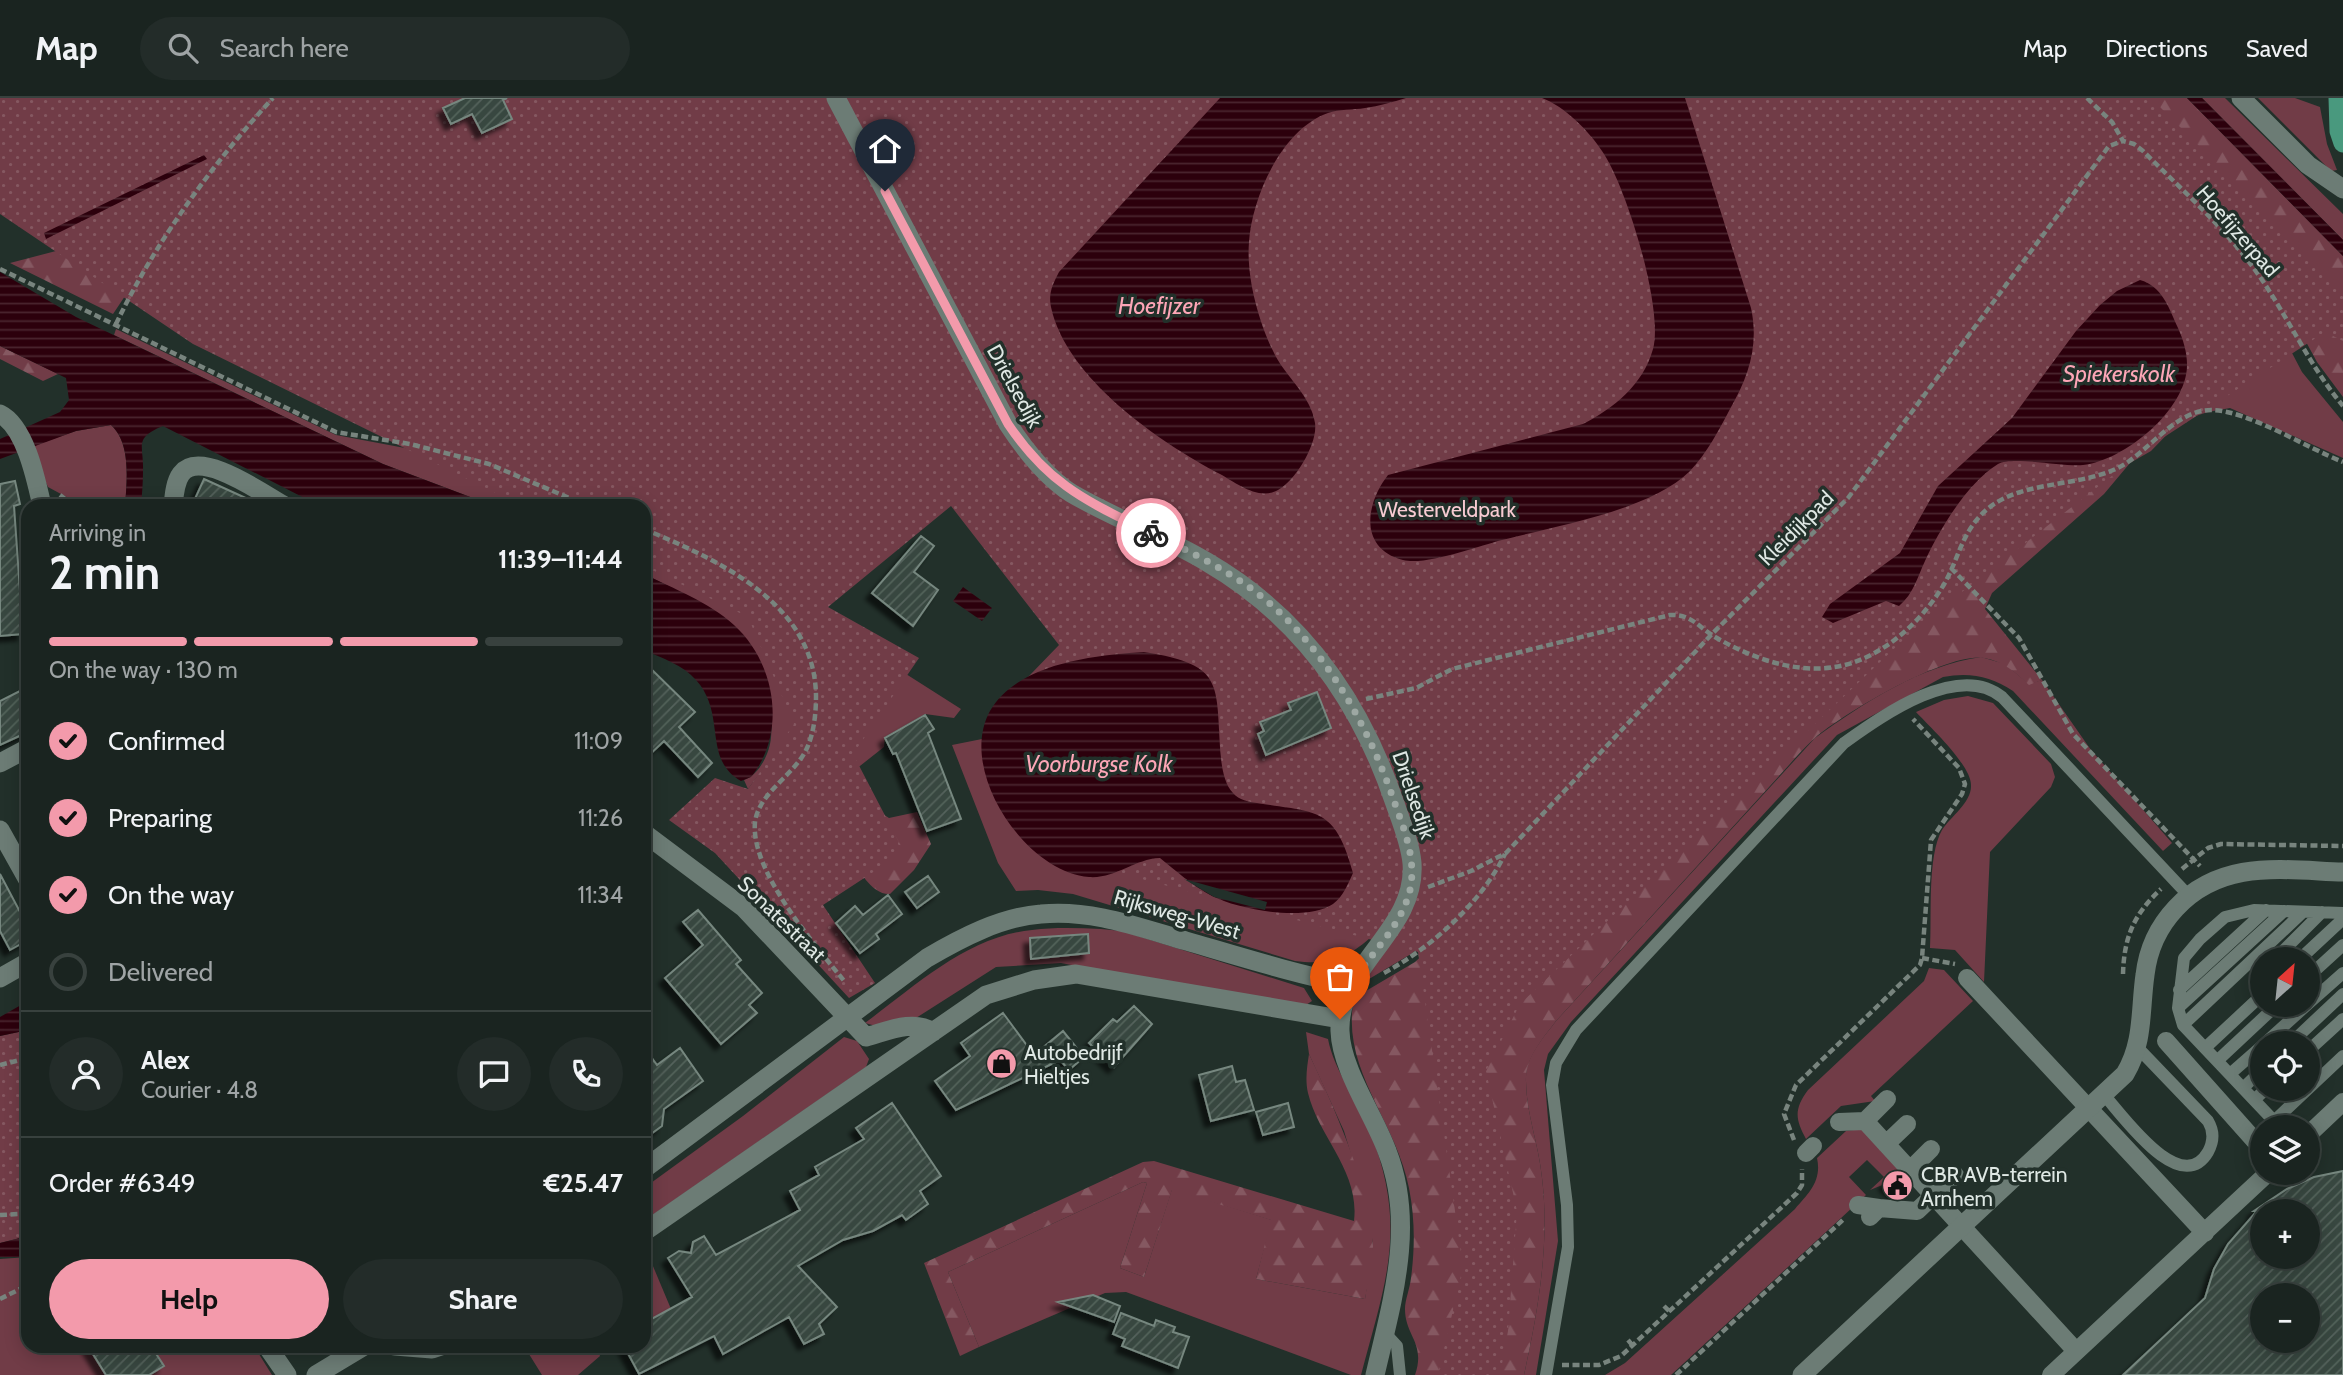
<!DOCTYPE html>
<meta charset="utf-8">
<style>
:root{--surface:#1a2420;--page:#232c29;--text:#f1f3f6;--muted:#9fa4a5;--line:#38413e;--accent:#f39aab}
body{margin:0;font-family:Cabin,sans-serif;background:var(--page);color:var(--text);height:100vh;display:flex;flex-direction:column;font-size:26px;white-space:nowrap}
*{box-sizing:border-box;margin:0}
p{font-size:23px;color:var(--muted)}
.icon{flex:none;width:38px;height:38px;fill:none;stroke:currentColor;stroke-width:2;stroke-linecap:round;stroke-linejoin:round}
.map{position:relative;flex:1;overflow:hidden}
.side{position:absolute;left:21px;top:401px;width:630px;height:854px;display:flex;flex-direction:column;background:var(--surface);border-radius:21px;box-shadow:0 4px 18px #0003,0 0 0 2px var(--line)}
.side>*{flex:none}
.needle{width:46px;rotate:27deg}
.controls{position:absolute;left:2250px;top:849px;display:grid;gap:14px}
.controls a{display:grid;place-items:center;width:70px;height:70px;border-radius:50%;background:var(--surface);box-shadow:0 4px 18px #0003,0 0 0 2px var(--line);font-size:35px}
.pin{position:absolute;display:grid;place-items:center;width:60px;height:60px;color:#fff;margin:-72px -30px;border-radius:50% 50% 50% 0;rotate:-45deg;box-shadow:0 0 7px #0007}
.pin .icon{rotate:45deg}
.courier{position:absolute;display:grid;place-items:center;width:70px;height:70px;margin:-35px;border:5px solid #f39aab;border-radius:50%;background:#fff;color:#222;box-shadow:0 2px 9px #0007}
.headline em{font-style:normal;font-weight:700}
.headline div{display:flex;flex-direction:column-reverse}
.headline{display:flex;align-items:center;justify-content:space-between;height:119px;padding:0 28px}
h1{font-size:46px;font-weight:700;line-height:52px}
.bar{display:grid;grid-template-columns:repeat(4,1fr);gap:10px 7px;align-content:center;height:84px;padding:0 28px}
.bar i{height:9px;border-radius:5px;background:var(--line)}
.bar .on{background:var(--accent)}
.bar p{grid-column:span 4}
.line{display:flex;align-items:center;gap:18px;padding:0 28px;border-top:2px solid var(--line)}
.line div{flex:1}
.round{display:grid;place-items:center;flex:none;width:74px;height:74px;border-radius:37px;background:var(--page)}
ol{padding:0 28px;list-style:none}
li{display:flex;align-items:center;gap:21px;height:77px}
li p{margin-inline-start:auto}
li .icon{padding:7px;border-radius:50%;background:var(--accent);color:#111;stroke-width:4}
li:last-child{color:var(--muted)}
li i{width:38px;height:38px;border:4px solid var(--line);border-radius:50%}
.primary-button{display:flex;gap:14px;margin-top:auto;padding:14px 28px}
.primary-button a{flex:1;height:80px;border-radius:42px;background:var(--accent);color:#111;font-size:28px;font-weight:700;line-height:80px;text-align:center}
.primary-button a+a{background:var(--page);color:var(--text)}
header{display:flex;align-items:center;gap:42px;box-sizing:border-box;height:98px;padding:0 35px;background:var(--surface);border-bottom:2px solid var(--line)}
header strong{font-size:33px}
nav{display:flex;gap:38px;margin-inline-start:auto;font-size:24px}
.search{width:490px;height:63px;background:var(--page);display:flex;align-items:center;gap:18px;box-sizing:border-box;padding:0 24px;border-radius:38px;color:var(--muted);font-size:26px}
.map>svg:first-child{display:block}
.grass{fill:#713c47}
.forest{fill:url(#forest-firs)}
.park{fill:url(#park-dots)}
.water{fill:url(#water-rules)}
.pier{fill:#22302a}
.building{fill:url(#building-hatch);stroke:#76877f;stroke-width:2;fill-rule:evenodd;filter:url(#shadow)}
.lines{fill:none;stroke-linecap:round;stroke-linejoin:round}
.path{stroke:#78847e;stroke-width:4.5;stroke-dasharray:7 3.5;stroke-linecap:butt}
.service{stroke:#6c7c75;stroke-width:12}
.pedestrian{stroke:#6c7c75;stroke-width:18}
.minor{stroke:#6c7c75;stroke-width:19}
.secondary{stroke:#6c7c75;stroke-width:19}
.primary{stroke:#49997e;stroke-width:19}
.done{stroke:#9da8a3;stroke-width:7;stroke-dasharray:0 12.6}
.route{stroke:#f39aab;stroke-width:9}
.labels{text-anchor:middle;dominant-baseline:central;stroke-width:7;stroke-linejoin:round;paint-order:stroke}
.street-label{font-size:21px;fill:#dfe8e4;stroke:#22302a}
.park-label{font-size:21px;fill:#f8cbd2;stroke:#22302a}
.poi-label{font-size:21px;fill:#dfe8e4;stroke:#22302a;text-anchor:start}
.water-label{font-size:23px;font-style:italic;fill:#fda6b7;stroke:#22302a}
</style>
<header>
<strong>Map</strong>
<div class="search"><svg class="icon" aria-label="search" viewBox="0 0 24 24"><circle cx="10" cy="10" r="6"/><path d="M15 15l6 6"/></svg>Search here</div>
<nav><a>Map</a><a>Directions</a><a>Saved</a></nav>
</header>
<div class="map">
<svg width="2343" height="1277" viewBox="0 0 2343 1277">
<defs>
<pattern id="forest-firs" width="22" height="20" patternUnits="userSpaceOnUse" patternTransform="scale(1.75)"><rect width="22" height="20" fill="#713c47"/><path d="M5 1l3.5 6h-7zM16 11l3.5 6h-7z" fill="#855861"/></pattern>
<pattern id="park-dots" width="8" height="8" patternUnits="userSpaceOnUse" patternTransform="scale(1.75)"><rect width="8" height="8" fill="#713c47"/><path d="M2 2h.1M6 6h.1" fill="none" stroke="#855861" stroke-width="1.8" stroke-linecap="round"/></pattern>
<pattern id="water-rules" width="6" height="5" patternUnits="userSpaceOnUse" patternTransform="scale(1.75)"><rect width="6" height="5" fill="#2c000c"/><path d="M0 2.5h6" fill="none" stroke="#4a252f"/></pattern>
<pattern id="building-hatch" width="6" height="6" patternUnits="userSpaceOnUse" patternTransform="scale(1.75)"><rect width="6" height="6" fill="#384740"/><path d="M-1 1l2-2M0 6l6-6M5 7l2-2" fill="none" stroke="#54625b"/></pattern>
<filter id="shadow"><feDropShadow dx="-6" dy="6" stdDeviation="2" flood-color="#0009"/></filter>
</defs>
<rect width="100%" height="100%" fill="#22302a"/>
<path class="grass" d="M2202,0H2225L2343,116V142Z
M2258,0H2295L2320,9L2327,46L2337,72L2331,73Z
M2279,230L2302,274L2343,324V360L2230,310L2208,314L2231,261Z
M116,231L336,337L458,360L582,408H494L383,366L114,237Z
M111,327C131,345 127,382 125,408H74L72,402L48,389L29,349L76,333Z
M644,434L714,466L814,603L748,691L744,682C759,677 770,655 771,639C780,544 719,513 644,476Z
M873,555L961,611L954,620L925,616L885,639L884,649L846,679Z
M1981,559L2005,566L2029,586L2042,582L2091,652L2172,745L2163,753L2013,593C1991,578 1969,574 1943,579L1837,637L1571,924L1548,956L1544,972L1558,1143L1536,1277H1524C1538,1213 1550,1146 1542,1080C1539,1046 1525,1013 1526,979C1526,958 1544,939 1556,923L1815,640C1865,604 1920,568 1981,559Z
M1968,598L1993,605L2051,666L2055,679L2051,689L1990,754L1984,884L1955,852L1930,850C1932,818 1927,758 1942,732C1951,718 1972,704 1971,687C1971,667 1930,629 1916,614L1944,602Z
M982,641C987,693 1006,727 1045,761L1131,768L1379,832C1351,858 1334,868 1295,863L1073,796L1038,792L1016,793L998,765L952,647Z
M1101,831L1122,833L1304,890L1312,903L1306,907L1228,897L1061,865L996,869L916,920L883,930L865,925C915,888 968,838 1032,832C1055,829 1078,830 1101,831Z
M1440,832L1411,856L1364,884L1366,873L1399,834Z
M1929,870L1944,872L1973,903L1871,998L1875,1003L1841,1008L1806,1041C1795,1021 1794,1011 1808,992L1924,883Z
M1306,934L1328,941C1334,973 1358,1002 1370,1033C1408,1130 1386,1182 1361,1277H1351L1126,1194L1105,1195L979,1249L948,1174L1143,1084L1147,1085L1120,1170L1144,1179L1172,1091L1272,1122L1256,1181L1365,1201L1373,1146L1367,1110L1344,1033L1309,956Z
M844,939L857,943L869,961L866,969L644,1123V1090L743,1018Z
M1861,1031L1900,1071L1885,1086L1870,1092L1884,1079L1867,1062L1849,1079L1866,1097L1671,1277H1605L1625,1265L1795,1111C1809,1095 1822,1083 1817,1060L1846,1033Z
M28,1159V1248H254L272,1277H0V1161Z
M650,1161L671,1211L644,1225V1165Z
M524,1248H597L600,1258L578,1277H542Z"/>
<path class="forest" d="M2096,0H2187L2343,158V299L2317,264L2293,220Z
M165,138L113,216L10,165L56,153Z
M0,248L58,276L43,283L0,261Z
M2231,261L2208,314L2180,323L2151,353L2130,365L2104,396L1992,495L1985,511L2042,582L2029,587C2015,574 2003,563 1984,560C1947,554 1844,615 1815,640C1806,648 1797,658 1789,667L1556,923C1544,939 1527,958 1526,979C1525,1013 1539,1046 1542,1080C1550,1146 1538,1213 1524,1277H1415C1426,1245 1405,1238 1405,1211C1405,1202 1410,1190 1411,1180C1415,1150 1415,1120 1409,1090C1396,1022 1340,971 1354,900L1415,864L1454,828Z
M878,713L889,720L917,714L931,746L914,772L890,796C871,797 859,771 849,757Z
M1309,956C1332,1004 1373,1096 1373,1148C1373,1166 1368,1184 1365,1201L1256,1181L1271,1122L1172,1092L1144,1179L1120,1170L1147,1085L1143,1084L948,1174L979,1249L960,1258L924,1165L1143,1064L1154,1063L1354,1123C1360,1073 1319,1040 1308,995C1305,982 1307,969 1309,956Z"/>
<path class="park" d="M0,0H2151L2343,192V243L2325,234L2152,347L1919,527L1520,906L1486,973L1517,1113L1508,1233L1500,1277H1438L1463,1169L1418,854L1077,764L1005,603L1059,547L951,408L828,509L919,560L853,656L904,754L823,807L875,885L849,900L715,755L669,722L715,680L748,691L794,626L748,519L644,468V408H522L193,246L0,116Z
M28,932V1138L0,1145V938Z"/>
<path class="water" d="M1220,0H1406C1393,4 1379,8 1365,10C1353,12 1339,11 1328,15C1282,31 1252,99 1249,144C1246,179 1259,226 1275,257C1287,280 1311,298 1315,325C1318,345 1296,382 1278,392C1259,403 1236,385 1220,376C1159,344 1066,280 1051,209C1048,195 1053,186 1059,174Z
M1542,0H1685L1751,210C1759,247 1749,278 1730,311C1719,332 1707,355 1690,373C1651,412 1556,428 1502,442C1478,448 1426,468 1403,462C1358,450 1366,405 1388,377L1583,326C1614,310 1643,287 1653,251C1664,211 1626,87 1602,53C1589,33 1564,8 1542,0Z
M2187,0H2202L2343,142V158Z
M204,57L207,61L46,141L44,135Z
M0,174L76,219L383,366L494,408H320L163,328C133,340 144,348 143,373C143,385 142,396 141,408H125C127,382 131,345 111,327L76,333L0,361V341L60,314L69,302L66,280L0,248Z
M2140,182C2162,188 2169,210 2178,230C2183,241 2187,254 2187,266C2188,311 2124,363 2083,367C2063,369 2013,358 1998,366C1968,384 1939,432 1925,463C1917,480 1914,495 1899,508L1886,503L1833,525L1822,519L1830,506L1900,455L1938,388L2012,320L2076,233L2100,207L2117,193Z
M644,476C674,491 709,504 734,527C776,565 787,635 751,679L741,683C702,661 727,616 696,582C683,567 662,560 644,552Z
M963,489L992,510L982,523L953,503Z
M1144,554C1227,567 1215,586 1221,660C1222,671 1225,687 1233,695C1239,702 1249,704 1257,705C1317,715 1335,708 1353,775C1348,786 1343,799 1333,806C1306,824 1240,812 1212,798C1193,788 1176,773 1160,760C1134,761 1115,781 1089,779C1025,774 957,672 990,613C1017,565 1096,557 1144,554Z
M28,903V932L0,938V919Z
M28,1138V1159H0V1145Z"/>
<path class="pier" d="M1184,781L1267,804L1265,812L1214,799Z"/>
<path class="building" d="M465,0H507L503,2L512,21L482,35L472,16L451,26L443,10Z
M204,381L250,402L261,408H203L194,403Z
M15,383L20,406L14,408L23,536L0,538V386Z
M921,438L934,448L914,474L938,492L913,528L872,495Z
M644,564L695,614L679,629L712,665L698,679L664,643L644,662Z
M24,591L28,601V634L0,647V603Z
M1317,594L1331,630L1266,657L1258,636L1264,633L1260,624L1291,612L1288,605Z
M925,617L934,631L928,635L961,721L927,733L896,655L893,656L885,640Z
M0,776L28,829V842L10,852L0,833Z
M928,778L939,794L917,810L905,794Z
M888,797L902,816L876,836L879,841L860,855L836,825L855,808L863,817Z
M698,812L741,862L736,866L762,895L749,907L757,915L721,946L665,880L703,847L683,824Z
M1088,836L1089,855L1031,861L1030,840Z
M1134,908L1152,926L1114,969L1089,945L1113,921L1117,924Z
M1003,915L1034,957L1063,933L1084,959L1069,972L1060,962L956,1012L935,983L970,958L961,945Z
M644,949L657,967L680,950L703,983L664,1011L662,1028L644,1041Z
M1232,968L1236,984L1245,982L1254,1012L1211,1023L1199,977Z
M892,1005L941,1078L920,1093L928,1106L906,1122L902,1117L873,1133L843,1142L798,1168L837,1209L819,1226L824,1236L804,1246L789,1219L723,1256L714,1238L639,1276L624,1248H644V1225L692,1199L668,1160L679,1153L691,1155L693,1144L704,1138L716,1157L800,1112L790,1093L819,1077L815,1069L864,1041L856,1030Z
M1288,1005L1294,1029L1263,1037L1256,1014Z
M2343,1073V1277H2123L2205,1200L2214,1171L2228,1146L2257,1113H2254L2287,1091L2314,1079ZM2263,1113H2308V1158H2263ZM2263,1197H2308V1242H2263Z
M1897,1074L1911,1090L1900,1100L1885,1086Z
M1093,1197L1120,1208L1114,1224L1058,1204Z
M1121,1215L1154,1228L1156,1222L1175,1229L1173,1234L1189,1239L1178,1270L1122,1248L1125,1241L1113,1236Z
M88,1248H151L164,1268L149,1277H106Z"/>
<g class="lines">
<path class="path" d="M2087,0L2112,24L2123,43L2134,46L2143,53C2181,91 2223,128 2255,172C2287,216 2308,266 2343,308
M0,171L336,334L410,346L489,366L588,408
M116,226C154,146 213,65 273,0
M60,397L74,408
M644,431C718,462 815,505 816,598C816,615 814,635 807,650C795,677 759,694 755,724C750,773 815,847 845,884
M1951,470L2019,540L2073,636L2200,768
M1366,601L1416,590L1452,571L1670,517C1692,516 1698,529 1715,539C1755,562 1805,580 1852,565C1890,552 1922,522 1943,488C1957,465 1961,438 1980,418C2014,381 2074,391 2118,370C2148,355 2175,312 2211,312C2247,312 2307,350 2343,364
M2182,771L2208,750L2221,746L2343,748
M1428,789L1471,773L1506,755L1711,537L1848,400L2109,48L2123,43
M1922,860L1955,866
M1384,875C1432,849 1481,805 1505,756
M2123,876C2124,839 2134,816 2161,791
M0,967L28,960
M1794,1042L1784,1016L1796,987L1920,867L1922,860L1931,742L1962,696L1965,686L1959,670L1913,621
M0,1117L19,1116L28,1109
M0,1201L28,1187
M1664,1208L1671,1215
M1628,1242L1633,1248
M1562,1267H1599L1621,1258L1797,1095L1802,1087V1071
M1676,1277L1845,1120"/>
<path class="service" d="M2343,815L2254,812L2225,819L2200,841L2184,860L2178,910L2183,927L2274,1023L2343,958
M2275,861L2322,814
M2300,861L2343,821
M2308,879L2343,847
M2179,892L2266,812
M2308,906L2343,875
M2178,910L2284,813
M2183,927L2303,814
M2265,945L2308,906
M2291,945L2343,896
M2205,950L2263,896
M2308,953L2343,921
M2217,963L2278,906
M2230,976L2263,947
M2243,990L2263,971
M2105,998C2123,1018 2181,1100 2208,1054C2214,1043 2214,1033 2208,1023L2137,949
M2254,1002L2267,990
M1385,1235L1397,1248L1400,1277
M1546,1277L1568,1149L1567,1107L1552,987L1556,965L1576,932L1844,645C1882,618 1958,563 2002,599L2189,798"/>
<path class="pedestrian" d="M1967,880L2205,1135
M2166,943L2263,1052
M1865,1023L1887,1001
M1839,1024L1865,1023L2076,1253
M2308,1037L2343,1004
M1886,1046L1907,1026
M1806,1055L1813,1048
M1910,1072L1931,1051
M1858,1107L1879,1110
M1870,1119L1879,1110L1917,1113L1955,1077
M2051,1277L2269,1074"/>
<path class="minor" d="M836,0L1008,326C1025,352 1045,378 1071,395C1115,421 1164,438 1207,464C1300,518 1360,603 1394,703C1401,723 1410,744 1412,765C1417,833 1338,866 1340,933C1341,971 1374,1017 1387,1053C1416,1127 1392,1203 1375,1277
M0,316C25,328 36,381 42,408
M173,408C174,398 175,384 181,376C200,350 263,396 285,408
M0,665L28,650
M0,732L28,782
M644,735L744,810L866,939C888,933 913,921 933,934
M0,880L28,864
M644,1071L927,860C961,840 1001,819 1041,816C1091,811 1138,829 1186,843C1241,859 1295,876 1351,887
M644,1134L986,897L1034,882L1076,876L1340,921
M267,1248L287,1277
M395,1248L432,1251L441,1248
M316,1277L364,1248
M1802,1277L2125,976C2144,945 2140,911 2145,877C2148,851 2159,828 2176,810C2222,761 2282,772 2343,774"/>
<path class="secondary" d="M2241,0L2308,67L2343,91"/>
<path class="primary" d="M2338,0L2339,33L2343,45"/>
</g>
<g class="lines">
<path class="done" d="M1151,435C1186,452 1222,469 1253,492C1320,542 1366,622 1393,700C1403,729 1417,760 1410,792C1398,842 1348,869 1340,921"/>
<path class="route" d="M885,93L1008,326C1050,388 1087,403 1151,435"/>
</g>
<defs>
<symbol id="shop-disc" viewBox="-11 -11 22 22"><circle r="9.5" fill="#f39aab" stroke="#22302a"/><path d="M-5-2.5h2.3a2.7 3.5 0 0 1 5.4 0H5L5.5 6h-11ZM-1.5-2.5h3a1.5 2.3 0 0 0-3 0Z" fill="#111"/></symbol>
<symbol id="civic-disc" viewBox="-11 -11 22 22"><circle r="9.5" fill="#f39aab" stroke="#22302a"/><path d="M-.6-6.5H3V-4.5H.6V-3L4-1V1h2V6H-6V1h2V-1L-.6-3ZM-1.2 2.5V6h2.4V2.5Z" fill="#111"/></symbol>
</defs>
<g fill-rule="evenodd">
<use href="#shop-disc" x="984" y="948" width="35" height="35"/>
<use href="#civic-disc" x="1880" y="1070" width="35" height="35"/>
</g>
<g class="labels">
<g class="street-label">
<text transform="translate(2238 133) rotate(49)">Hoefijzerpad</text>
<text transform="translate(1015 288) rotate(61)">Drielsedijk</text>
<text transform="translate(1796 430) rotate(-45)">Kleidijkpad</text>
<text transform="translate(1414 697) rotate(71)">Drielsedijk</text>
<text transform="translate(1177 816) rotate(16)">Rijksweg-West</text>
<text transform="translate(782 821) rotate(44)">Sonatestraat</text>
</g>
<g class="park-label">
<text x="1447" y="411">Westerveldpark</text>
</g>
<g class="poi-label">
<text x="1024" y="954">Autobedrijf<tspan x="1024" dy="24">Hieltjes</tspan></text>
<text x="1921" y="1076">CBR AVB-terrein<tspan x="1921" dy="24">Arnhem</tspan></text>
</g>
<g class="water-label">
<text x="1159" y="208">Hoefijzer</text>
<text x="2119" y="276">Spiekerskolk</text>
<text x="1099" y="666">Voorburgse Kolk</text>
</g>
</g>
</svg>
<div class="controls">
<a><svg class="needle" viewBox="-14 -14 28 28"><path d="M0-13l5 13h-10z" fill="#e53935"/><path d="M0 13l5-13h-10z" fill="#9fa4a5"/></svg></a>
<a><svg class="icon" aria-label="locate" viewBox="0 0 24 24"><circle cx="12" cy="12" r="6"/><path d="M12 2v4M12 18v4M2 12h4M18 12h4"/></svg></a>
<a><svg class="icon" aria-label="layers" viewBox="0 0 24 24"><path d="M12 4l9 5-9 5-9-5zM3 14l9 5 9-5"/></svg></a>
<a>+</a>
<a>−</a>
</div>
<div class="pin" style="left:1340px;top:921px;background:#ea580c"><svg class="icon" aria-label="bag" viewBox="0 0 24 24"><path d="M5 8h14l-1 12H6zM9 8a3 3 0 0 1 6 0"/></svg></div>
<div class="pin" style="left:885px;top:93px;background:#1f2937"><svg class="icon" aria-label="home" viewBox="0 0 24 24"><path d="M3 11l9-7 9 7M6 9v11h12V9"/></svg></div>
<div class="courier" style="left:1151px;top:435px"><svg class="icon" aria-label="bike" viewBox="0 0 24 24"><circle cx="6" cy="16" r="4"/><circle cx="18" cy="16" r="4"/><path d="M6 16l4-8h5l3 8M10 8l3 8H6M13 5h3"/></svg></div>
<section class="side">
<div class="headline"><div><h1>2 min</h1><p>Arriving in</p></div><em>11:39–11:44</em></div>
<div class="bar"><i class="on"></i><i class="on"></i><i class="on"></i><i></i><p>On the way · 130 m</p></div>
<ol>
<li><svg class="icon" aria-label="check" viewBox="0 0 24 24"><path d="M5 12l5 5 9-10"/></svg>Confirmed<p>11:09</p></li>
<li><svg class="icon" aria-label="check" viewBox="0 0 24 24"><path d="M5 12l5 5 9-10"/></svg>Preparing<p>11:26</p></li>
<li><svg class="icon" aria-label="check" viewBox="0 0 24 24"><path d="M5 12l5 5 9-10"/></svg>On the way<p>11:34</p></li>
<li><i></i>Delivered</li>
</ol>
<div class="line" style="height:126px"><a class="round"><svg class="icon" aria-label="person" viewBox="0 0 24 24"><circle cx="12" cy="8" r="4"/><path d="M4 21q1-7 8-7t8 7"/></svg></a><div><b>Alex</b><p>Courier · 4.8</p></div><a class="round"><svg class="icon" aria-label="chat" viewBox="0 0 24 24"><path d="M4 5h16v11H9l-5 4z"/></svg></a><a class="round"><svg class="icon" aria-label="phone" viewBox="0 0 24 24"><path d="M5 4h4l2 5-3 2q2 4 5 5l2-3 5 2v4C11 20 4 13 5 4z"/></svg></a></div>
<div class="line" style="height:91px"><div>Order #6349</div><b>€25.47</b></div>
<div class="primary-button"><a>Help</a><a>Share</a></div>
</section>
</div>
